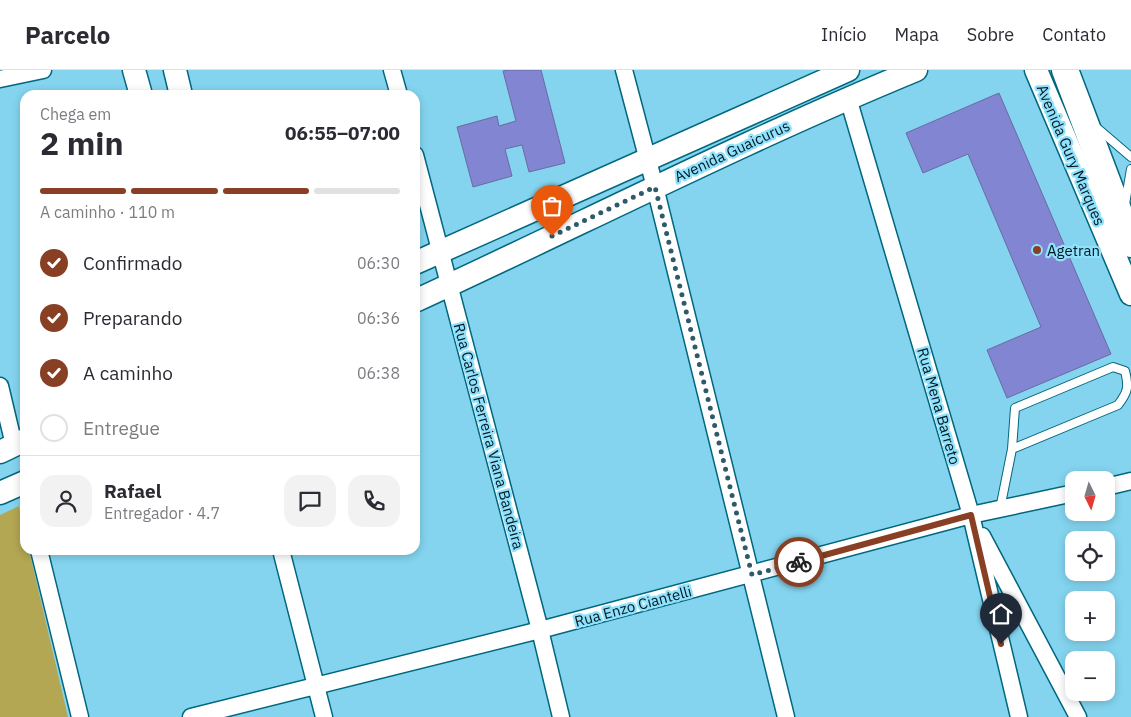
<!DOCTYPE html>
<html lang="pt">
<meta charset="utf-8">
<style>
:root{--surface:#fff;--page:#f2f2f3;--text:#2b2b33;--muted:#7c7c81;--line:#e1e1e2;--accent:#883f23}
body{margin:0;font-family:"IBM Plex Sans",sans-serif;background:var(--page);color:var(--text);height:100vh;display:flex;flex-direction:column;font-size:19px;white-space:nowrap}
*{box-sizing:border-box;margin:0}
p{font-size:16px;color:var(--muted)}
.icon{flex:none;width:28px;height:28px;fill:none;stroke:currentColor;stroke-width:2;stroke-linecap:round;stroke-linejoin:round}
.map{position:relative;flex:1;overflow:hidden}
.panel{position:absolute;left:20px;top:20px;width:400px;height:465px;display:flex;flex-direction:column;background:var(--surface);border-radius:15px;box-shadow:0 2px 8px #0003}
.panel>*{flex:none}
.needle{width:32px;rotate:175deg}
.buttons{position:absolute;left:1065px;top:401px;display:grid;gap:10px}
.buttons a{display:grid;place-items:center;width:50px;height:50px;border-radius:10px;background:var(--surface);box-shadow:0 2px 8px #0003;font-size:25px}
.pin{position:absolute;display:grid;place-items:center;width:42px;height:42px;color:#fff;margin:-51px -21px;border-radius:50% 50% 50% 0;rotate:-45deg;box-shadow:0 0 5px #0007}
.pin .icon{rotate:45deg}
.courier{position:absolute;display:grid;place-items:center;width:50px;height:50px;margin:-25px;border:4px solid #883f23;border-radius:50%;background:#fff;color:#222;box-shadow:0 1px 6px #0007}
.overview em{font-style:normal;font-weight:700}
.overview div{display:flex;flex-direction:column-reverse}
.overview{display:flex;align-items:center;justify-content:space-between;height:85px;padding:0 20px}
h1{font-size:32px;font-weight:700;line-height:38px}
.bar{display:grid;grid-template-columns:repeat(4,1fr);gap:8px 5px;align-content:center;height:60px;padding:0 20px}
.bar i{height:6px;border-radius:4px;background:var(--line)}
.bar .current{background:var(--accent)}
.bar p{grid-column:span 4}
.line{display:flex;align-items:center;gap:12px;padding:0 20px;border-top:1px solid var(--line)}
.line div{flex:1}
.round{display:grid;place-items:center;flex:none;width:52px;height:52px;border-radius:15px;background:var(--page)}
ol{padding:0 20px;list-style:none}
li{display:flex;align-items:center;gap:15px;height:55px}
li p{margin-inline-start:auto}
li .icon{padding:5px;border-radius:50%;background:var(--accent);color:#fff;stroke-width:4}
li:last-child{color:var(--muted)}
li i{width:28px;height:28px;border:2px solid var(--line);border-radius:50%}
header{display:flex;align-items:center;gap:30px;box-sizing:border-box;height:70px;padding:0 25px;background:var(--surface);border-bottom:1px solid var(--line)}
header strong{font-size:24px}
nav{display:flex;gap:28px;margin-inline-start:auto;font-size:18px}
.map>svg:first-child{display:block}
.green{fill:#b3a754}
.building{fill:#8285d1;stroke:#686ba3}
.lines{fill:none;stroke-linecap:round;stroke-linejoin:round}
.lane-casing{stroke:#00677e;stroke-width:10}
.street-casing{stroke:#00677e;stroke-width:19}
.secondary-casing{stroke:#00677e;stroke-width:25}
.primary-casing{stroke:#00677e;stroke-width:29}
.lane{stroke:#fff;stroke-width:8}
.street{stroke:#fff;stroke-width:16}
.secondary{stroke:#fff;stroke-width:22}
.primary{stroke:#fff;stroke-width:26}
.done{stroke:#2f5a69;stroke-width:5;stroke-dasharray:0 9}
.route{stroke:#883f23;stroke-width:6}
.poi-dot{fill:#883f23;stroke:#90e1fc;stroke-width:2}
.labels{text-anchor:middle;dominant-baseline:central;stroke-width:4.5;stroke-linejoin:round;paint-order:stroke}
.street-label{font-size:15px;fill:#011921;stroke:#90e1fc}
.poi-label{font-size:15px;fill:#011921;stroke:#90e1fc;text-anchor:start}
</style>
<header>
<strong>Parcelo</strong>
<nav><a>Início</a><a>Mapa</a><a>Sobre</a><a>Contato</a></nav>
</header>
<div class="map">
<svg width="1131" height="647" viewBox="0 0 1131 647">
<rect width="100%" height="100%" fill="#84d4ef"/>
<path class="green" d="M19,436L25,462V480H29L68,647H0V445Z"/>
<path class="building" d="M509,0H541L565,93L529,102L522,75L505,79L512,106L473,117L457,57L497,46L499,56L516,51L503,1Z
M999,23L1111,284L1007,328L987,280L1041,257L968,84L923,103L906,63Z"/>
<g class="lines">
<defs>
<path id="lane" d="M1096,57L1131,87
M1125,134L1131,99
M1000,439L1012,379L1015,338L1113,297L1125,301C1129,317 1128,322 1118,335L1012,379"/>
<path id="street" d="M392,0L399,25
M624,0L655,117L786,647
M0,9L43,0
M848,28L971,445L1019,647
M415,85L540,560L561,647
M0,316L14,375
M1106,417L1131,411
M982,466L1078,647
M39,480L80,647
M281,480L324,647
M191,647L540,560L971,445L1074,423"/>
<path id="secondary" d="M134,0L141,25
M175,0L181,25
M1036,0L1131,224
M415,193L848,0
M415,231C582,154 746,70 916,0
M0,382L25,370
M0,423L25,412"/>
<path id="primary" d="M1065,0L1131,174"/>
</defs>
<use href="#lane" class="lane-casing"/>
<use href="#street" class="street-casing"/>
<use href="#secondary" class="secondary-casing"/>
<use href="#primary" class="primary-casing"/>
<use href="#lane" class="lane"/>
<use href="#street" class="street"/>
<use href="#secondary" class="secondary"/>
<use href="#primary" class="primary"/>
</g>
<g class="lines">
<path class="done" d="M552,166L655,117L752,505L799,492"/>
<path class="route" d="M799,492L971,445L1001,574"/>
</g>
<circle class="poi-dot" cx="1037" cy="180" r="5"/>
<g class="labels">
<g class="street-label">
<text transform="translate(732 81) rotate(-25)">Avenida Guaicurus</text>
<text transform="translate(1071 85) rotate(67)">Avenida Gury Marques</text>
<text transform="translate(939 336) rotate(74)">Rua Mena Barreto</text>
<text transform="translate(489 366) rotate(75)">Rua Carlos Ferreira Viana Bandeira</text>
<text transform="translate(633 536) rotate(-15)">Rua Enzo Ciantelli</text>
</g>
<g class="poi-label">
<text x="1047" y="180">Agetran</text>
</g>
</g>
</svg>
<div class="buttons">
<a><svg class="needle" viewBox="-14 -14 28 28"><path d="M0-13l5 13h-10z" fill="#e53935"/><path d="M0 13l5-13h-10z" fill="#7c7c81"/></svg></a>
<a><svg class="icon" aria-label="locate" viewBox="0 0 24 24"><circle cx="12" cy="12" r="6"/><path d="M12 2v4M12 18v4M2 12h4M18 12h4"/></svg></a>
<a>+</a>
<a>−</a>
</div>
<div class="pin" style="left:552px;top:166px;background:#ea580c"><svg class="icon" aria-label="bag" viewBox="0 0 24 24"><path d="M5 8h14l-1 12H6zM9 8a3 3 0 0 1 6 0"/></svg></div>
<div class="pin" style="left:1001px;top:574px;background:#1f2937"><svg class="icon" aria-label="home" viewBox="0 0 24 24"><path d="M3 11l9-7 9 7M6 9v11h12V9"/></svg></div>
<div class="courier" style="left:799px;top:492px"><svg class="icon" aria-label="bike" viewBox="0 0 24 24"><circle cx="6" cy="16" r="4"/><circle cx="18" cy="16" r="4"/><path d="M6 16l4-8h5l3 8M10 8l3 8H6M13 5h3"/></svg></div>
<section class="panel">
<div class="overview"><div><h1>2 min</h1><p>Chega em</p></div><em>06:55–07:00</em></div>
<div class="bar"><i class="current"></i><i class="current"></i><i class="current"></i><i></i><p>A caminho · 110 m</p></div>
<ol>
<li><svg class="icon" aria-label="check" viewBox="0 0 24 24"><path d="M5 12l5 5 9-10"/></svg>Confirmado<p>06:30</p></li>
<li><svg class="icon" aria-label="check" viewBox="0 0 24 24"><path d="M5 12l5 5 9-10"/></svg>Preparando<p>06:36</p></li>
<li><svg class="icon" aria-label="check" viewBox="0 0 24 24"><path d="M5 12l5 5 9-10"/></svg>A caminho<p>06:38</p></li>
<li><i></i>Entregue</li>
</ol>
<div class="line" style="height:90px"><a class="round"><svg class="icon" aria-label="person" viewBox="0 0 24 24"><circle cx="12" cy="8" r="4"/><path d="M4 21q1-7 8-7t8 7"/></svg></a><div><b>Rafael</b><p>Entregador · 4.7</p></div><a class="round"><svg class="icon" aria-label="chat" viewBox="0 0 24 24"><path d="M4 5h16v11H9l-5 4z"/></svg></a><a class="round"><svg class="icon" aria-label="phone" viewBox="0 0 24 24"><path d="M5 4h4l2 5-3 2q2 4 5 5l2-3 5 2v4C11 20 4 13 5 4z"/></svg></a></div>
</section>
</div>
